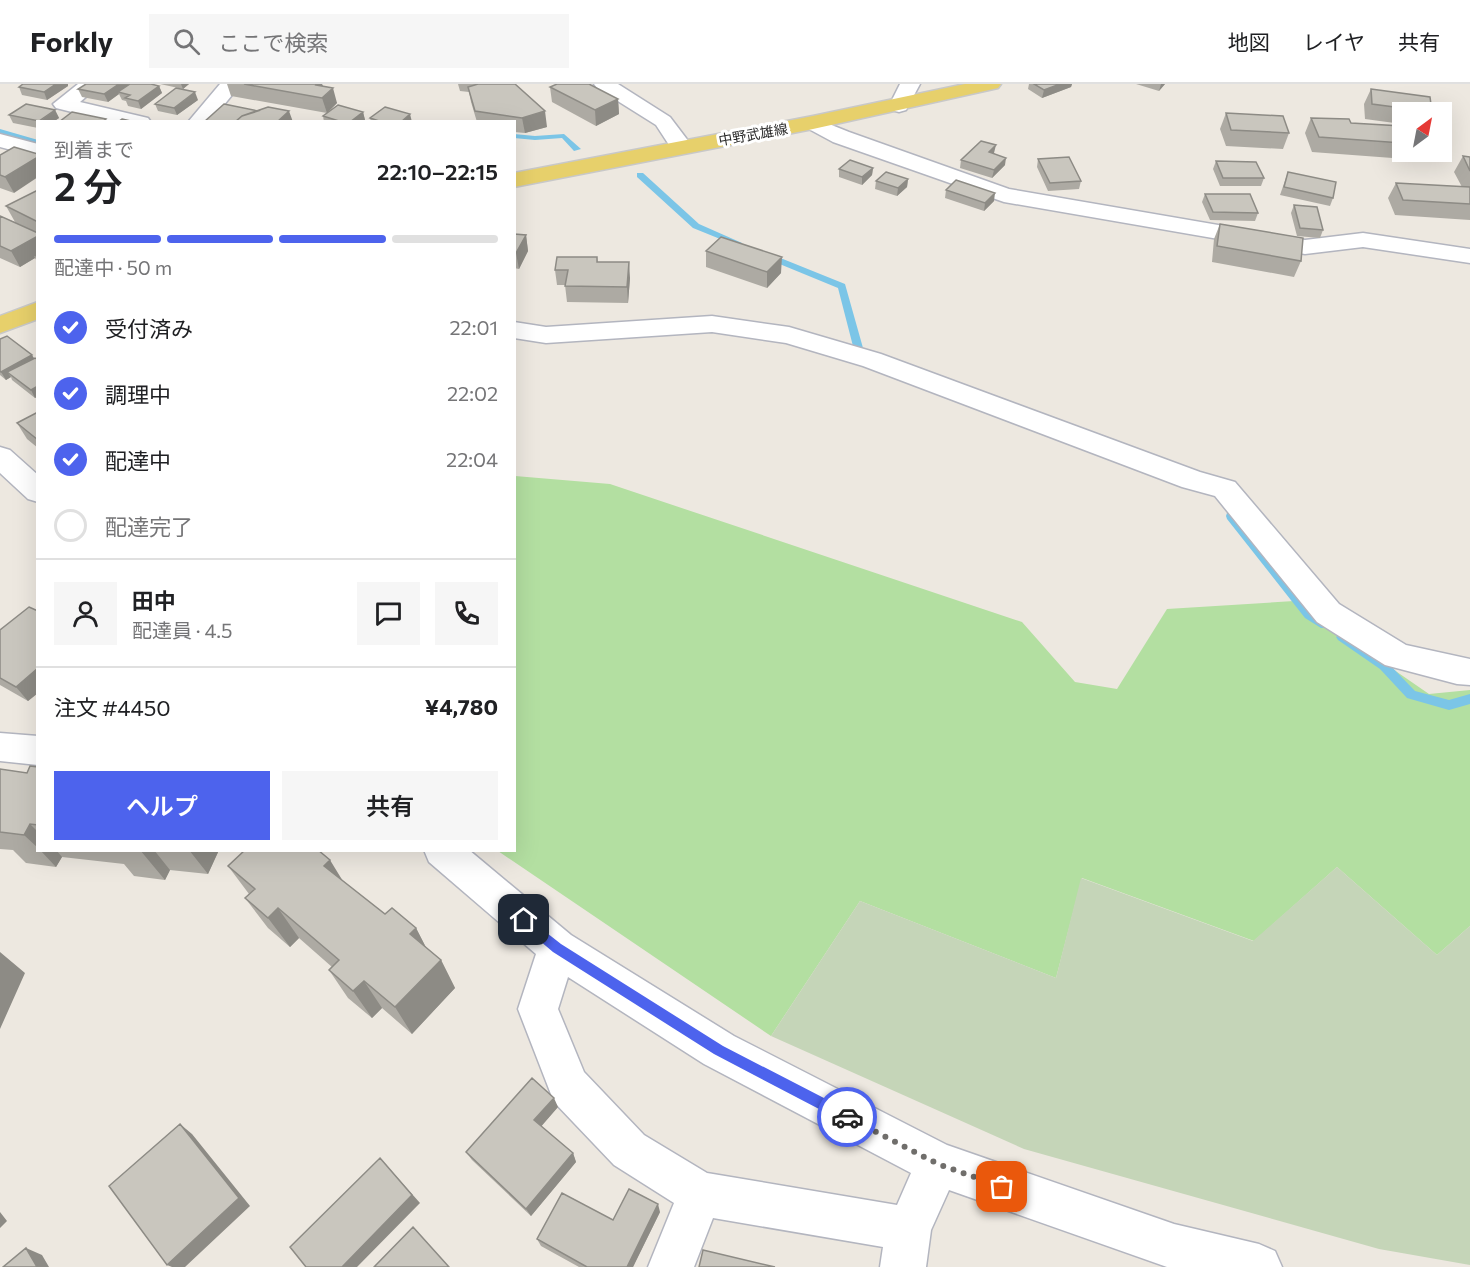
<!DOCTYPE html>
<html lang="ja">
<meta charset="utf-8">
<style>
:root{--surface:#fff;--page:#f6f6f6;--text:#202124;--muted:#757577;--line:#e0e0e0;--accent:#4d63ed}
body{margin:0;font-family:Commissioner,"Noto Sans JP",sans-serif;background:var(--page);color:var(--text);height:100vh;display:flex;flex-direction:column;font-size:22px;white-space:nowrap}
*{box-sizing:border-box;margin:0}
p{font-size:20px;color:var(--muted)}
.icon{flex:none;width:33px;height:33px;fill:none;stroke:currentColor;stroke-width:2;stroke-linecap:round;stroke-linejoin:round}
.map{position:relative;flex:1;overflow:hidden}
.details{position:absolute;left:36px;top:36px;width:480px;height:732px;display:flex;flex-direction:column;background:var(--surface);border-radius:0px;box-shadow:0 6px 24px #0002}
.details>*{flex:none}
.needle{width:39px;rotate:32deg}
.tools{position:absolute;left:1392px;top:18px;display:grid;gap:12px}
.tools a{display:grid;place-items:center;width:60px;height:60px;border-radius:0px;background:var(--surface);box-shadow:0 6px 24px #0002;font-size:30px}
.pin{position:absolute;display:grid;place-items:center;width:51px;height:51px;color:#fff;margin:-26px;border-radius:12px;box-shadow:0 3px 9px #0006}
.courier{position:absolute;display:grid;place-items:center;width:60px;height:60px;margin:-30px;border:4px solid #4d63ed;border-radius:50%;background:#fff;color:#222;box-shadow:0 2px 8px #0007}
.head em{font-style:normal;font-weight:600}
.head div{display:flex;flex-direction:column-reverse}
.head{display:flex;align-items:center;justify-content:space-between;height:102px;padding:0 18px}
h1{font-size:39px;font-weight:600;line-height:45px}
.bar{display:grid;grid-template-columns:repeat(4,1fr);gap:9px 6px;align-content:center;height:72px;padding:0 18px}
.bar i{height:8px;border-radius:4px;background:var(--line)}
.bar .selected{background:var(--accent)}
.bar p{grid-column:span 4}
.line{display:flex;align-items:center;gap:15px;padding:0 18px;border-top:2px solid var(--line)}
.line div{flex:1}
.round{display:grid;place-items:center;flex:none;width:63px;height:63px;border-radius:0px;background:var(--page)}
ol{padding:0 18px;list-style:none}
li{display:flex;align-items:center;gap:18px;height:66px}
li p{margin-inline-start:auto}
li .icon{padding:6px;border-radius:50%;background:var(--accent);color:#fff;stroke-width:4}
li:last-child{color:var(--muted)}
li i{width:33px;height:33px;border:3px solid var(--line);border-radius:50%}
.cta{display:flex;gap:12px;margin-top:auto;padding:12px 18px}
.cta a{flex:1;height:69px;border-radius:0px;background:var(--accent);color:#fff;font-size:24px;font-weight:600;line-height:69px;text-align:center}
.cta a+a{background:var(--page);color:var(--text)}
header{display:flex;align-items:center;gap:36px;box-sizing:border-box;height:84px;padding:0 30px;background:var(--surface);border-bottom:2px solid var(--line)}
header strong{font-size:28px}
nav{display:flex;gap:33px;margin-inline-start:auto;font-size:21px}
.search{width:420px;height:54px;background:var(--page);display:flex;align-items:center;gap:15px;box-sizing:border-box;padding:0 21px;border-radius:0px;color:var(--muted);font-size:22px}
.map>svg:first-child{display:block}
.green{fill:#b3dfa1}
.cemetery{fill:#c5d5b8}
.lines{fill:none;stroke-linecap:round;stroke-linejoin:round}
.stream{fill:#7bc5e7;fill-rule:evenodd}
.minor-casing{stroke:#b3b5bf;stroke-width:3}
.major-casing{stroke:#c8c8c8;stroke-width:3}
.minor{fill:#fff;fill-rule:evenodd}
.major{fill:#e7d06b;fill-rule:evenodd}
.wall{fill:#adaaa3}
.shaded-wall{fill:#8d8b85}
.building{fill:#c9c6be;stroke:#8d8b85;stroke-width:1.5}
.route{fill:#4d63ed}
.done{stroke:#706e6b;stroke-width:6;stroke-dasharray:0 10.8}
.labels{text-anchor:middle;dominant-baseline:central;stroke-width:6;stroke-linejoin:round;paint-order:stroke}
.far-street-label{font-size:14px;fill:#2c2c2c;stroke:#fff}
</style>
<header>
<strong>Forkly</strong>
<div class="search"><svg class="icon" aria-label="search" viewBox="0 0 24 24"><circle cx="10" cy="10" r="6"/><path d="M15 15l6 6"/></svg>ここで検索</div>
<nav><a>地図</a><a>レイヤ</a><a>共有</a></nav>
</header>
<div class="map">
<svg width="1470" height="1183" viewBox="0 0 1470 1183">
<rect width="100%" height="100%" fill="#ede8e0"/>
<path class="green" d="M515,392L610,400L1022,538L1075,598L1117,605L1167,525L1294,517L1429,610L1470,606V842L1437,871L1337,783L1254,857L1082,794L1056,894L860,817L771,952L498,767L514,766Z"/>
<path class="cemetery" d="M1337,783L1437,871L1470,842V1181L1379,1165L1024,1065L771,952L860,817L1056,894L1081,794L1253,857Z"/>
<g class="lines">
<path class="stream" d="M0,45L38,56V61L0,50Z
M514,50L535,52L564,50L581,65L574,67L562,54L535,56L514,54Z
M637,89H643L699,140L742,159L735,161L693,144L637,93Z
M768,169L845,200L863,264L875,268V272H869L854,266L838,204L765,174L764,172Z
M1231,428L1235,429L1313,528L1329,538L1331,541L1329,544H1321L1305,534L1227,435L1226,432L1227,429Z
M1342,548L1388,579L1415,607L1449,616L1470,610V620L1449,626L1407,614L1380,585L1338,556L1336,553Z"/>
<defs>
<path id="minor" d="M78,0H101L80,18L148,34L151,38H112L56,24L53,20Z
M220,0H241L210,38H188Z
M594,0H618L670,33L692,62L689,67L681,68L673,67L656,41L597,4Z
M900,0H920L906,26L899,28L892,26L889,22Z
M814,34L849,48L1009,105L1305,156L1363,149L1470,165V179L1363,163L1305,170L1004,118L833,58L807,44L803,40L807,36Z
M0,50L38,60V73L0,63Z
M712,232L789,243L881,270L1200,388L1235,398L1339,520L1406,561L1470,575V601L1457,600L1385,581L1317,538L1215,412L1182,403L863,282L786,259L712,248L546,259L514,254V238L546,243Z
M0,363L10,366L38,391V418L28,415L0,389Z
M0,649L38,652V681L0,677Z
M424,766H469L571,851L734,952L947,1061L1174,1140L1259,1160L1275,1167L1282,1183H1167L949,1106L931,1146L926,1183H880L883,1163L713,1134L694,1183H648L674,1119L614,1081L554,1018L518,925L536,870L429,778ZM568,893L704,980L911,1089L897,1121L707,1089L644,1051L584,988L558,925Z"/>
<path id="major" d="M965,0H1001L998,4L813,45L514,103V89L813,32Z
M38,218V235L0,249V232Z"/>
</defs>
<use href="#minor" class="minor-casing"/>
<use href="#major" class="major-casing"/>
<use href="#minor" class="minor"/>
<use href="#major" class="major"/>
</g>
<path class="wall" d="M160,0H189L183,5Z
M227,0H322L323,2L337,19L327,29L231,12Z
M458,0H515L547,43L525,49L514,48V38H477L471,18L469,8L460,7Z
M1029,0H1072L1071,3L1042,14L1028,5Z
M1136,0H1165L1159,7Z
M68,2L47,16L22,11L19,3Z
M159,2L162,9L141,25L128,22L126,17L122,16L119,10L108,18L82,13L78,5Z
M550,3L618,15L619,30L596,42L552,18Z
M1371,5L1432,28H1402V40L1365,35L1364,20Z
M198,16L177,31L158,27L155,20Z
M55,26L59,34L53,38H38V44L13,39L9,31Z
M363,28L365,36L362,38H324L323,32Z
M1226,29L1289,49L1283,65L1226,62L1220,45Z
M370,34L412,38H371Z
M1311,34L1351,39L1402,42V68H1410L1406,75L1312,68L1305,49Z
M994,69L1005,81L992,94L960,84L961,76Z
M0,71L14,109L0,104Z
M1463,72L1470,73V136L1395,131L1388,114L1396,99L1462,103L1454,88Z
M1038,75L1081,97L1079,105L1048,107L1037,83Z
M1216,77L1264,94L1261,102H1220L1213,85Z
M873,84L872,91L862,101L839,93V85Z
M1288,88L1333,114L1330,122L1280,111Z
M908,95L907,103L897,112L875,105L876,97Z
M38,106V179L35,174L20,183L0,174V132L15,138L6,122Z
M946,106L994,117L984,127L945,114Z
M1205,110L1258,129L1255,137L1210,136L1202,118Z
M1294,121L1323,146L1320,154L1297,152L1291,129Z
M1220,140L1301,177L1294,193L1212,178L1214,155Z
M514,150L526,151L528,167L519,185L514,184Z
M706,167L781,189L767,204L706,183Z
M597,173L598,178L630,194L628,219L567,218L565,201H557L555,186Z
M0,255L34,274L35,314L12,296L11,293L6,296L0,291Z
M38,328V364L27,355L17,339Z
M38,527V609L28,617L0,601V546Z
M38,683V766H219L208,790L170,786L165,796L134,792L124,780L62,773L56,783L26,779L13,766L0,765V685L27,689Z
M228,782L342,796L385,830L416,844L426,864L441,876L455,904L412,950L382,924L372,934L348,914L329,886L332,883L299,854L290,863L268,844L245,814L249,810Z
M558,1023L541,1042L573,1069L576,1078L531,1132L472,1076L466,1068Z
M660,1128L633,1183H579L541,1162L537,1155L613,1136Z"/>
<path class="shaded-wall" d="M56,0H68V2L47,16L44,8Z
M119,0H133L118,8L119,10L108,18L104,10Z
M181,0H189L183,5Z
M317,0H322L326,11L333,4L337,19L327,29L322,14L319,13Z
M1060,0H1072L1071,3L1042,14L1044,6Z
M1161,0H1165L1159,7Z
M159,2L162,9L141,25L138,17Z
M195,8L198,16L177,31L174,24Z
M618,15L619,30L596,42L595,26Z
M55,26L59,34L53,38H39Z
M289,27L293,38H277Z
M545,27L547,43L525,49L522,34Z
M363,28L365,36L362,38H350Z
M410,30L412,38H401Z
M996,61L994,69L988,76L989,68Z
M38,73V93L14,109L5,93Z
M1006,74L1005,81L992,94L994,86Z
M873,84L872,91L862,101V93Z
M908,95L907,103L897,112L898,104Z
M995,109L994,117L984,127L985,119Z
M526,151L528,167L519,185L516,169Z
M38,152V173L34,172L35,174L20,183L11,167Z
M782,173L781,189L767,204V188Z
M629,178L630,194L628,219L627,203Z
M32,271L37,279L7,288L11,293L6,296L1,288Z
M38,302V313L35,314L31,306Z
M38,584V609L28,617L16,603Z
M30,740L38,748V764L24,751Z
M40,766H56L62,773L56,783Z
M140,766H154L170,786L165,796Z
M189,766H219L208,790Z
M330,776L349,807L324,782Z
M278,824L299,854L290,863L268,834Z
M416,844L431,873L410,850Z
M0,868L25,889L0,945Z
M441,876L455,904L412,950L395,923Z
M364,897L382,924L372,934L353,907Z
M554,1014L558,1023L539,1045L534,1036Z
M180,1040L192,1050L250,1122L185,1183H172L167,1181Z
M573,1069L576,1078L531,1132L526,1125Z
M380,1074L420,1119L357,1183H342Z
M658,1120L660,1128L633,1183H627Z
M0,1128L7,1137L0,1144Z
M26,1164L42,1171L49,1183H37Z"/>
<path class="building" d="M23,0H56L44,8L19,3Z
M86,0H119L104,10L78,5Z
M130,0H151L159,2L138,17L125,14L130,11L118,8Z
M244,0H317L316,1L333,4L322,14Z
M478,0H515L545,27L522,34L475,27L468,3Z
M557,0H589L618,15L595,26L550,3Z
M1034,0H1060L1044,6Z
M176,4L195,8L174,24L155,20Z
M1371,5L1430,13L1432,28L1372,20Z
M26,20L55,26L39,37L9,31Z
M224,20L258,27L242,32L235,38H204Z
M338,21L363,28L350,38H342L323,32Z
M268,23L289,27L277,38H235L242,32Z
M385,23L410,30L401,38H382L370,34Z
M72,28L106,35L103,38H59Z
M1226,29L1283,32L1289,49L1231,46Z
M1311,34L1349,35L1351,39L1402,42V59L1319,53Z
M122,35L135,38H118Z
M981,57L996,61L989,68L1006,74L994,86L961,76Z
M14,63L38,70V73L5,93L0,91V71Z
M1463,72L1470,73V87Z
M1069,73L1081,97L1050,99L1038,75Z
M850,76L873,84L862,93L839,85Z
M1216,77L1256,78L1264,94H1223Z
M886,88L908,95L898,104L876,97Z
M1288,88L1336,98L1333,114L1284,103Z
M956,96L995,109L985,119L946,106Z
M1396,99L1470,103V120L1403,116Z
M38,106V138L6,122Z
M1205,110H1250L1258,129L1213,128Z
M1294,121L1317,123L1323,146L1300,144Z
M0,132L38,149V152L11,167L0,162Z
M1220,140L1303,154L1301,177L1217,162Z
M514,150L526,151L516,169H514Z
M721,153L782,173L767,188L706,167Z
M557,173H597V178H629L627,203L565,202L568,186H555Z
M7,252L32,271L1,288L0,287V255Z
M35,274L38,276V302L31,306L7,288Z
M38,328V356L17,339Z
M29,523L38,527V584L16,603L0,594V546Z
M30,682L38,683V741L30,740L24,751L0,748V685L27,689Z
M245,766H318L330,776L324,782L385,830L392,824L416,844L410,850L441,876L395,923L364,897L353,907L329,886L339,876L278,824L268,834L245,814L255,805L228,782Z
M532,994L554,1014L534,1036L573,1069L526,1125L466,1068Z
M180,1040L239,1114L167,1181L109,1102Z
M380,1074L412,1111L342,1183H306L290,1163Z
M629,1105L658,1120L627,1183H587L537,1155L562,1109L613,1136Z
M413,1143L449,1183H374Z
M26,1164L37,1183H3Z
M703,1166L775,1183H699Z"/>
<path class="route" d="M524,831L561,860L723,962L851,1028L853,1033L851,1037L847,1039L842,1037L714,970L553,868L520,840L518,836Z"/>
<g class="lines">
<path class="done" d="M847,1033L938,1080L1002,1103"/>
</g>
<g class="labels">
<g class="far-street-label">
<text transform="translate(753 50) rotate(-10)">中野武雄線</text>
</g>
</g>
</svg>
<div class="tools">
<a><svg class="needle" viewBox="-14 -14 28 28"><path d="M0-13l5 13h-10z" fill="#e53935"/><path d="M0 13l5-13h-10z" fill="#757577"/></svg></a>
</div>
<div class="pin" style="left:1002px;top:1103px;background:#ea580c"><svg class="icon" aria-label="bag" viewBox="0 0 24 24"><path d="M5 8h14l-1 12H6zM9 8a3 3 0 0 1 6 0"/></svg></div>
<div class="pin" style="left:524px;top:836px;background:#1f2937"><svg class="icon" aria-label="home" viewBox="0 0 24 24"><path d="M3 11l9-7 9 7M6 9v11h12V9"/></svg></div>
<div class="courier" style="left:847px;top:1033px"><svg class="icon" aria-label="car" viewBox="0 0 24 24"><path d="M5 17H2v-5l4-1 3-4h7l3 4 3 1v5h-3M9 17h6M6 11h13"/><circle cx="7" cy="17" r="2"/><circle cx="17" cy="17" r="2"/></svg></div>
<section class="details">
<div class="head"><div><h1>2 分</h1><p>到着まで</p></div><em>22:10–22:15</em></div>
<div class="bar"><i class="selected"></i><i class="selected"></i><i class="selected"></i><i></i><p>配達中 · 50 m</p></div>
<ol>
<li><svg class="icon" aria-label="check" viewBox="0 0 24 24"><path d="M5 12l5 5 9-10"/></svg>受付済み<p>22:01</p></li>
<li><svg class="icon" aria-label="check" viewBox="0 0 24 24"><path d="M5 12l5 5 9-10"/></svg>調理中<p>22:02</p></li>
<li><svg class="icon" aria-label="check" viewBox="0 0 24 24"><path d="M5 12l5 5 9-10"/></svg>配達中<p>22:04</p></li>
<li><i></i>配達完了</li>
</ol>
<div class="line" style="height:108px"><a class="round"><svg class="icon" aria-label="person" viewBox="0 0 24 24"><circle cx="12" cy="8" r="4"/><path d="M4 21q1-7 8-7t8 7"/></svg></a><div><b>田中</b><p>配達員 · 4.5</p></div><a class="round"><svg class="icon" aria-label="chat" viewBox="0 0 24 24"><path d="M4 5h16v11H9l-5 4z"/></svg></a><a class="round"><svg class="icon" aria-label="phone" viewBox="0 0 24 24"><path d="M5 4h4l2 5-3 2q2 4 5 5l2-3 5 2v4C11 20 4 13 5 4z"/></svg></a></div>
<div class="line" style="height:78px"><div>注文 #4450</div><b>¥4,780</b></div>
<div class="cta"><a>ヘルプ</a><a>共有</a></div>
</section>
</div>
